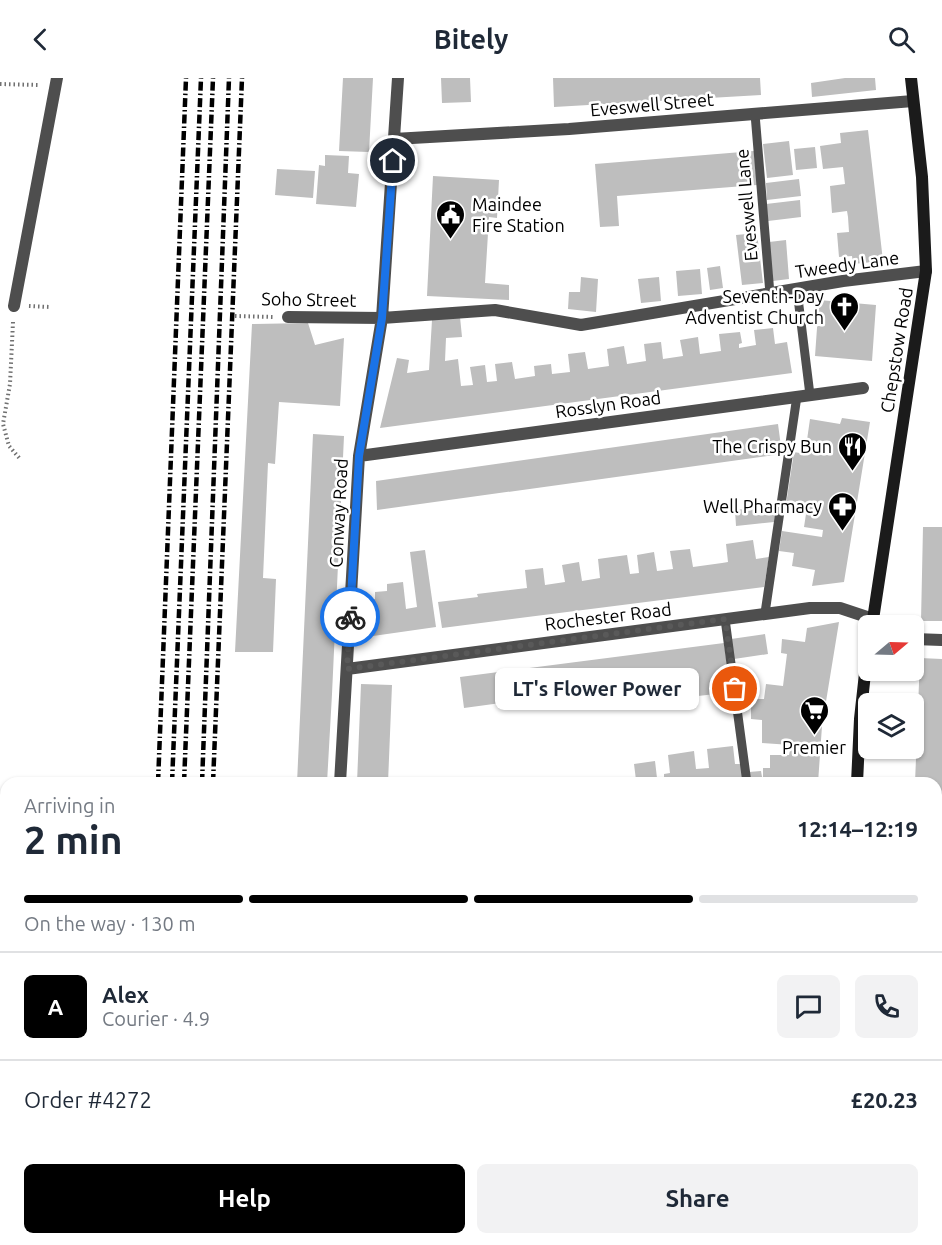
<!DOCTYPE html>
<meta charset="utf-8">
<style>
:root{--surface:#fff;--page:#f2f2f3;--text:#1f2937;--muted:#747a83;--line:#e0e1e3;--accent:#000}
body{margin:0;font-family:Ubuntu,sans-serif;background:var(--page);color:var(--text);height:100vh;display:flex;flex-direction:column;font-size:22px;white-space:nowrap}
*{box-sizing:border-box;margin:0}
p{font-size:20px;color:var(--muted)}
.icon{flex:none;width:33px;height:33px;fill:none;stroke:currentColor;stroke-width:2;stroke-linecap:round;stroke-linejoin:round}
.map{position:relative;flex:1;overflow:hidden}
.details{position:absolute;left:0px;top:699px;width:942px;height:468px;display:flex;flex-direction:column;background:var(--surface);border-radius:18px 18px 0 0;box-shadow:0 2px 4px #0004}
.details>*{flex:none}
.needle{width:39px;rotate:71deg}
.controls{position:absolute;left:858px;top:537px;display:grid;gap:12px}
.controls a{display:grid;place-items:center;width:66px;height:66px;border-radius:9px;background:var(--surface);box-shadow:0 2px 4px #0004;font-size:30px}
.pin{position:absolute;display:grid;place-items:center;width:51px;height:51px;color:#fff;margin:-26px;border:3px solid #fff;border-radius:50%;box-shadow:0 2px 6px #0007}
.courier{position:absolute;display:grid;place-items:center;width:60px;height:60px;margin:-30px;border:4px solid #1a73e8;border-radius:50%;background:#fff;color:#222;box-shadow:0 2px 8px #0007}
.bubble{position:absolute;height:42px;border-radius:9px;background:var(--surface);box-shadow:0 2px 4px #0004;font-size:20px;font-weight:700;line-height:42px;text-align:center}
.overview em{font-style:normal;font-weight:700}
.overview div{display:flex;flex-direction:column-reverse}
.overview{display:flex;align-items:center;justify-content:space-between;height:102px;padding:0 24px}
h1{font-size:39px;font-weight:700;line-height:45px}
.bar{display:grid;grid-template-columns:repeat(4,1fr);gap:9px 6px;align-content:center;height:72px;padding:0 24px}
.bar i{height:8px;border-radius:4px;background:var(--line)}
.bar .selected{background:var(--accent)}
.bar p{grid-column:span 4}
.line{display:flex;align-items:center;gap:15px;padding:0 24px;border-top:2px solid var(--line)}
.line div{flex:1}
.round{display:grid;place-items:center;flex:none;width:63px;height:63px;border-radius:9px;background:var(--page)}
.primary-button{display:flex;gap:12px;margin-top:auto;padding:12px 24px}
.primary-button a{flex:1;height:69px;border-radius:9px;background:var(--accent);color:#fff;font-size:24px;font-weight:700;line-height:69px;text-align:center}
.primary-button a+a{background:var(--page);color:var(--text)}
header{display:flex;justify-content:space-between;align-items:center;height:78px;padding:0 24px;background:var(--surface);font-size:27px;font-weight:700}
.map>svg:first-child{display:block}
.building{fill:#bebebe}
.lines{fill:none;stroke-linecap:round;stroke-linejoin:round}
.path{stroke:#707070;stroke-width:4;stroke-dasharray:1.5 3;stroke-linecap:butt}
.lane{stroke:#4e4e4e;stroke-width:9}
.street{stroke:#4e4e4e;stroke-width:12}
.secondary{stroke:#1b1b1b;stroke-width:12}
.rail{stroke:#000;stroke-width:4.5;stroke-dasharray:9 3 1.5 3;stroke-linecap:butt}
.done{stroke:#595959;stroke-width:6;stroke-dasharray:0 10.8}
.route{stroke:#1a73e8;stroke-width:8}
.labels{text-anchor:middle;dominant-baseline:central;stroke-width:5;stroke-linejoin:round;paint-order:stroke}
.street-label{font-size:18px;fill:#000;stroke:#fff}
.poi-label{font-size:18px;fill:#000;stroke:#fff;text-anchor:end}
</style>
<header><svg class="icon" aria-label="back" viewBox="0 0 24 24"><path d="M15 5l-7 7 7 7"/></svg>Bitely<svg class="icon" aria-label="search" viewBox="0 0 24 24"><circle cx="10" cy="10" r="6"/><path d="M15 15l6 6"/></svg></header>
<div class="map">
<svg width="942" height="1167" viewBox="0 0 942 1167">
<rect width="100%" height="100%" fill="#fff"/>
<path class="building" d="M343,0H373L369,74L339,73Z
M441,0H470L471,24L442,25Z
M553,0H760L761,17L554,29Z
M845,0H875L876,12L812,19L811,5Z
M868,52L883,183L853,186L852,178L839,179L837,155L849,154L848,139L847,133L832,135L830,108L845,106L843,89L823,91L820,68L841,65L840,55Z
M789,63L793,97L767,100L763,66Z
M815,69L817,90L796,92L794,71Z
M754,73L757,107L617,118L619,148L600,149L595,86Z
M325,77L349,78L348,95L359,96L356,129L316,126L319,87L325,88Z
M277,91L315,93L313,120L275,117Z
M433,98L499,102L497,140L489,139L485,205L509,207V222L427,218Z
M799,101L801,118L767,122L766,105Z
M800,122L801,139L768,143L766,126Z
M757,155L763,205L742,207L736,157Z
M786,162L789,201L773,203L769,164Z
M720,188L723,210L710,212L707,190Z
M700,191L702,216L678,218L676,193Z
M581,199L598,201L596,234L568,231L569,214H580Z
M659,199L661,223L641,225L638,201Z
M819,222L876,227L872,283L815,278Z
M460,239L462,259L446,260L445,283L458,281L461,308L473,307L470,289L485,287L487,304L497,303L495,286L512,284L515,301L535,298L534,288L551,286L552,296L570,294L568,276L585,274L588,291L609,288L607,271L624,268L627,286L646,283L644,266L661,264L663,281L683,278L680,262L698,259L700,276L721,273L719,256L740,254L742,265L739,266V270L756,267L754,252L773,250L775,266L787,264L792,295L380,350L397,280L409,282L407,295L429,292L432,242Z
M308,245L315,267L344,260L340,328L279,324L275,386L268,385L263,500L276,501L273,574H235L252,246Z
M842,340L870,344L844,504L812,508L815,492L792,488L794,475L779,473L782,453L822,459L823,452L804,449L806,436L785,433L794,374L805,376L810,341L840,346Z
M778,346L782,376L377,432L376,403Z
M313,356L344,358L332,616L327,705H297Z
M777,428L774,444L736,448L735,432Z
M923,449H942V543H921Z
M753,462L756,481L769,479L764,509L442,550L438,524L478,519L477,516L527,510L525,492L543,490L545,507L565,504L562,487L579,484L582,503L600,500L598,481L627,477L630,496L639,495L637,477L654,474L657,493L673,491L670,473L690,471L693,489L722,485L728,484L726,466Z
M425,472L436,549L366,559V522L375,521V514L387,513V506L403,504L406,531L417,529L410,474Z
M839,544L822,648L818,705L763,703V690H770V677H789L791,667L762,665V642L751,641V621H764L766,606L783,608L787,576L781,575L782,561L805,564L807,550Z
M765,556L768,576L734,581L731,561Z
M724,565L728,595L722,596L724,615L698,618L696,600L683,601L685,619L659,623L657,605L646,606L648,624L622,627L620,609L464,630L460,599Z
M920,580L942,581V753L936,752V705H915Z
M361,606L392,607L388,705H357Z
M733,668L735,686H741L744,705H627L636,702L634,686L655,683L657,700L664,699V696L670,695L668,677L694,673L696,691L709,690L707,671Z
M761,693L763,705H750L749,694Z
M939,872L942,887V909L936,910V873Z
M276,1161H307V1167H276Z
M341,1161H368V1167H341Z
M432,1161H536V1162L500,1167H432Z"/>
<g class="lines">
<path class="path" d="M0,6L38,7
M29,228L50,229
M235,238L273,239
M13,244L10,306L3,346L9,368L21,382"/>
<path class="lane" d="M755,36L770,216
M797,212L810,317
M765,535L797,318
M725,541L747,705
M786,1161L787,1167"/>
<path class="street" d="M394,61L569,51L913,23
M14,228L57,0
M288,239L382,240L495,232L581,247L843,203L926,193
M359,378L863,310
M914,561L942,562
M347,591L810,530H840L873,541
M340,705L359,378L382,240L398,0
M936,773L942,774
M936,966L942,965
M318,1167V1161
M719,1167L762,1161"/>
<path class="secondary" d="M872,548L926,193L922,99L911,0
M857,705L860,641L868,568
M928,1161L929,1167"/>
<path class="rail" d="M158,705L186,0
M172,705L201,0
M184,705L213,0
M202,705L229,0
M213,705L242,0
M141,1167V1161
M154,1167L155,1161
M165,1167V1161
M183,1167V1161
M194,1167L195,1161"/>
</g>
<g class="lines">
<path class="done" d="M350,539L347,591L725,541L735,611"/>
<path class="route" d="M350,539L359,378L382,240L393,83"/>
</g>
<defs>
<symbol id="civic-pin" viewBox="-11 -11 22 30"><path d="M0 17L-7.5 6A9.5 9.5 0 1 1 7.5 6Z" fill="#000" stroke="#fff"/><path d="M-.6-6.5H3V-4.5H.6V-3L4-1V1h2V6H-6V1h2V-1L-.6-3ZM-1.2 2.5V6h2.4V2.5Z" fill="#fff"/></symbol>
<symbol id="church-pin" viewBox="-11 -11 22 30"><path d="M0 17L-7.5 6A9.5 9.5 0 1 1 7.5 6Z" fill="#000" stroke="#fff"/><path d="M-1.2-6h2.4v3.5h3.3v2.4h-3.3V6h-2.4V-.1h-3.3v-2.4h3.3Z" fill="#fff"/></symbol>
<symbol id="restaurant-pin" viewBox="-11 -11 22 30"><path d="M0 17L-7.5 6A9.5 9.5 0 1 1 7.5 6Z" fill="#000" stroke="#fff"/><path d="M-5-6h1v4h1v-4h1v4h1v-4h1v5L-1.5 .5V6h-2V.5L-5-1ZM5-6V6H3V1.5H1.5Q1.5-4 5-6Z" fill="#fff"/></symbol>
<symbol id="pharmacy-pin" viewBox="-11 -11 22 30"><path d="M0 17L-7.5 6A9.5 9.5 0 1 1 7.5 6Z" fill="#000" stroke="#fff"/><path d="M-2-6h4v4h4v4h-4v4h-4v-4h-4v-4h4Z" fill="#fff"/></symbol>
<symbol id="supermarket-pin" viewBox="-11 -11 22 30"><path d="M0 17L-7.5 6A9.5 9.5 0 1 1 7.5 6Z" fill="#000" stroke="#fff"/><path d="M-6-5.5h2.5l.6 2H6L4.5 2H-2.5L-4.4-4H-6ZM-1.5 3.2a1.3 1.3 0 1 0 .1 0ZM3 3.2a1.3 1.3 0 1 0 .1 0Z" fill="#fff"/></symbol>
</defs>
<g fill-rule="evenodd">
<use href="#civic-pin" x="434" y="120" width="33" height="45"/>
<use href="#church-pin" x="828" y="212" width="33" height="45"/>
<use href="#restaurant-pin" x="836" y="352" width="33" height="45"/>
<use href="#pharmacy-pin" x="826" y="412" width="33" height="45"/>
<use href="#supermarket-pin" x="798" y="616" width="33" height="45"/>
</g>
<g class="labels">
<g class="street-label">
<text transform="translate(652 26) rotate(-5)">Eveswell Street</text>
<text transform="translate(746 127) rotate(-95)">Eveswell Lane</text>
<text transform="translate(847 186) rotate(-8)">Tweedy Lane</text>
<text transform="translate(309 221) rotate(1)">Soho Street</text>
<text transform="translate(896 272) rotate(-81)">Chepstow Road</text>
<text transform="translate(608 326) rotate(-8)">Rosslyn Road</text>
<text transform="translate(338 435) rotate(-87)">Conway Road</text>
<text transform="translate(608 538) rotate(-7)">Rochester Road</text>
</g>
<g class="poi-label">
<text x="472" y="126" text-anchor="start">Maindee<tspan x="472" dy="21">Fire Station</tspan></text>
<text x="824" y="218">Seventh-Day<tspan x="824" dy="21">Adventist Church</tspan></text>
<text x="832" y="368">The Crispy Bun</text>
<text x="822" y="428">Well Pharmacy</text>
<text x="814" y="669" text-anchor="middle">Premier</text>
</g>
</g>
</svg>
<div class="controls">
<a><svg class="needle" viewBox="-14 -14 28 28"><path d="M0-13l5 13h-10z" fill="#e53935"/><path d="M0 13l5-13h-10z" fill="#747a83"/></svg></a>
<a><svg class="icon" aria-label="layers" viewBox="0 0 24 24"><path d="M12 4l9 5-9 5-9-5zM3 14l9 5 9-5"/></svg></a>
</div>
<div class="pin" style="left:735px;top:611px;background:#ea580c"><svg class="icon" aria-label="bag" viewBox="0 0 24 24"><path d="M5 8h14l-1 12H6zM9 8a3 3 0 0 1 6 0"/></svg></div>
<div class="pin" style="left:393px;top:83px;background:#1f2937"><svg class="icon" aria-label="home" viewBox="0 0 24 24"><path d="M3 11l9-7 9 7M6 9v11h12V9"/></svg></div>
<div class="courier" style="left:350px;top:539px"><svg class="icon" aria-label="bike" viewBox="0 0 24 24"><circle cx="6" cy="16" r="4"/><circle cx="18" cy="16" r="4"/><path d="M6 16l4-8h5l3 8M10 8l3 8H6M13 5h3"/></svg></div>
<div class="bubble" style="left:495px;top:590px;width:204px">LT's Flower Power</div>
<section class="details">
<div class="overview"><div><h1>2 min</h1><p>Arriving in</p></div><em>12:14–12:19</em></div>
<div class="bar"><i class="selected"></i><i class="selected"></i><i class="selected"></i><i></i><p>On the way · 130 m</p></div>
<div class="line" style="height:108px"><b class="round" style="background:var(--accent);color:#fff">A</b><div><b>Alex</b><p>Courier · 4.9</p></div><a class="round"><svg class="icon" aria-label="chat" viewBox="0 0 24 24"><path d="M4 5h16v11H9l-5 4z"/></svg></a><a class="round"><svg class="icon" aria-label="phone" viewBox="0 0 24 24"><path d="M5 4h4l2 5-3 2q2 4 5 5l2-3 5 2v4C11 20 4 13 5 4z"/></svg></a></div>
<div class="line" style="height:78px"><div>Order #4272</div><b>£20.23</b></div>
<div class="primary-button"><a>Help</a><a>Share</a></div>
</section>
</div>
